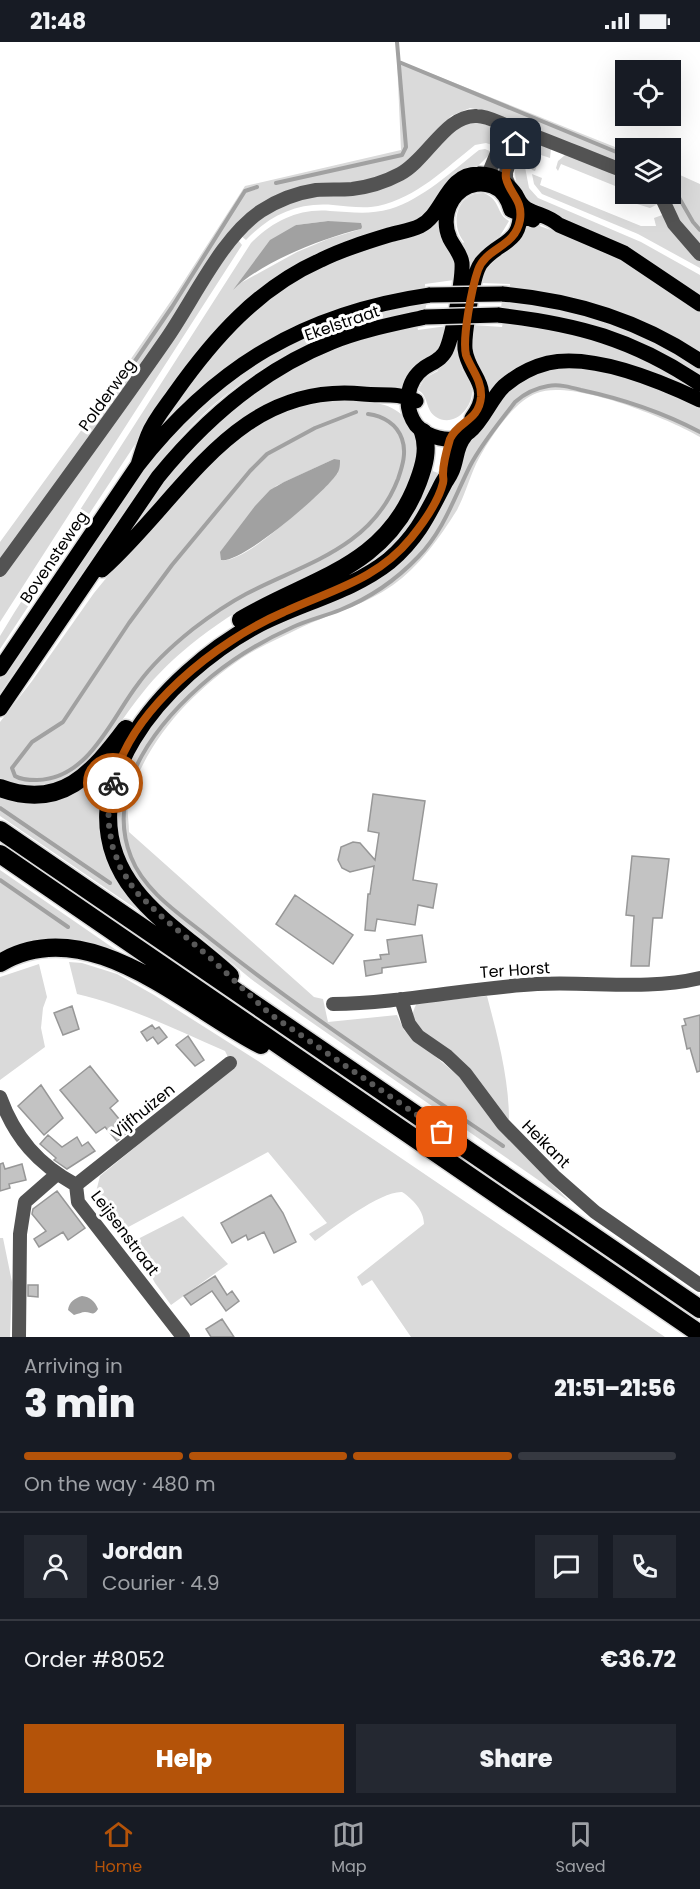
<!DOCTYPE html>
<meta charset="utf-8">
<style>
:root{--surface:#171b24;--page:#242831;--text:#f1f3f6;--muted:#9ea1a6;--line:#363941;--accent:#b45309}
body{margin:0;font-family:Poppins,sans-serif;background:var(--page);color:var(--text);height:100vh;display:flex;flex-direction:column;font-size:22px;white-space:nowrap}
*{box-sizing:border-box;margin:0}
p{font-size:20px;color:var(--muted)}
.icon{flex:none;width:33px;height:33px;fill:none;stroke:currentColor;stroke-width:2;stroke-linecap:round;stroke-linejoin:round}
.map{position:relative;height:1295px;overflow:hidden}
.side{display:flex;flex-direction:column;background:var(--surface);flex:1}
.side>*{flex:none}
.tools{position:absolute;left:615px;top:18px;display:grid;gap:12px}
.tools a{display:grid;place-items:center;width:66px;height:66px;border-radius:0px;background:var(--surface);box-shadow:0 6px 24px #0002;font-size:30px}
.pin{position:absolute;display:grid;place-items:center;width:51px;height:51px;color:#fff;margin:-26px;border-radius:12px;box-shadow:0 3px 9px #0006}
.courier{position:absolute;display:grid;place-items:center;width:60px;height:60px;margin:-30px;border:4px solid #b45309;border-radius:50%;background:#fff;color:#222;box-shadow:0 2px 8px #0007}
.overview em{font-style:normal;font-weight:800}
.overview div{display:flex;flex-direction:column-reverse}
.overview{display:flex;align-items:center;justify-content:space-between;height:102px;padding:0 24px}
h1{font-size:39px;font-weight:800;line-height:45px}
.bar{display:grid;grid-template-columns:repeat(4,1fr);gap:9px 6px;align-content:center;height:72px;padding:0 24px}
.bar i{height:8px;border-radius:4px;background:var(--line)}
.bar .selected{background:var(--accent)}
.bar p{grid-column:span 4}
.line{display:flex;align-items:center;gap:15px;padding:0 24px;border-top:2px solid var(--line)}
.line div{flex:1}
.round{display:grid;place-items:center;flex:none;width:63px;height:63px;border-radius:0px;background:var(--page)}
.button{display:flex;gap:12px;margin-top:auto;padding:12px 24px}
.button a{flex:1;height:69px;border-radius:0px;background:var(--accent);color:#fff;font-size:24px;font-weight:800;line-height:69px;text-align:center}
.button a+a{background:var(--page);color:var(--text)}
.status{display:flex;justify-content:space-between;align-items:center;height:42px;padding:0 30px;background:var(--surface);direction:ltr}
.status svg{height:16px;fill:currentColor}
.tab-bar{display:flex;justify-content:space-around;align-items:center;height:84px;border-top:2px solid var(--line);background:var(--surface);font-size:16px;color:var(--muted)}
.tab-bar a{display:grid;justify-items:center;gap:3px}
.tab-bar .selected{color:var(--accent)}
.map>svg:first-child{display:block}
.green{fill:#dadada;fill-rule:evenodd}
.water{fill:#a1a1a1}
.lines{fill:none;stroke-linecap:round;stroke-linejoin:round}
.stream{stroke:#a1a1a1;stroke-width:4}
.building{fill:#c3c3c3;stroke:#979797;stroke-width:1.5}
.major-casing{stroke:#dbdbdb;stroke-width:18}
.highway-casing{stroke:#dbdbdb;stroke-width:21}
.minor{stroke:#535353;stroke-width:14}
.major{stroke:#000;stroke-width:15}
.highway{stroke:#000;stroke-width:18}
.major-bridge-casing{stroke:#dbdbdb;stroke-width:18;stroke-linecap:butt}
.major-bridge{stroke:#000;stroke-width:15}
.done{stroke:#595959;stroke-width:6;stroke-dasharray:0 10.8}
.route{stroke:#b45309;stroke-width:8}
.labels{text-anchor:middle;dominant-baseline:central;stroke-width:6;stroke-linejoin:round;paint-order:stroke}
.street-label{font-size:16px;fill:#000;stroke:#fff}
</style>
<div class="status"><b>21:48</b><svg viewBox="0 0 49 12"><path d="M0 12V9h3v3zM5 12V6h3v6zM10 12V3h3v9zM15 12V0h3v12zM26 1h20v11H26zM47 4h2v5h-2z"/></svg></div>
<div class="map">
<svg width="700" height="1295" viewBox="0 0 700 1295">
<rect width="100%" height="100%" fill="#fff"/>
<path class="green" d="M397,18L625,109V126L485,69L470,66L451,74L417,115L385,135L262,164L181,270L0,522V500L88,379L175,253L245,144L401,108Z
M473,80L482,81L492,85L496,96L495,104L486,101L475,103C446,126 416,156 378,164C363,167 348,164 333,163C298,160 270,173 246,198L241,194L258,175L296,156L366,148L460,84Z
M536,101L551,107L550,116L541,113L535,129L532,128L528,119L517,113L523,105Z
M485,107L492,110L478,124L447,141L433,162L418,179L286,233L171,348L0,607V594L14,571L251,201C273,179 299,166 330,169C351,170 369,173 390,167C423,157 452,129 479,108ZM328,179L361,187L328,197L297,210L237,243L296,183Z
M565,113H570L625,135V148L561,122L558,129L556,126L558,119Z
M515,119L525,125L529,146L538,156L641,200L700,233V257L645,215L529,162C517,145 514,140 515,119Z
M671,129L700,142V206L687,191L665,152H670Z
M532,132L542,136L540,143L641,184H656L654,176L665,172L700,218V226L638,192L542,152L534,142Z
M484,151C501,158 496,172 509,179L500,194L491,200L492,203L477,213L473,227H468L461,203L464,200C449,181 457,150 484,151Z
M635,152H655L658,162L650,166L637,162L641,154Z
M440,172L456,224L454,238L425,242V246C317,262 223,312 152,395L202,317L286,241Z
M525,179L560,191L631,223L700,266V310C643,273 576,255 510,245V242L482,241L485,228Z
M238,198L242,203L0,580V534Z
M502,258C573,266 639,287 700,327V333C639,294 573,272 501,266Z
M427,260L425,268C329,283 238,327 175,402C147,434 124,470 100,505C67,554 33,603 0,651V637L124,455C144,427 166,399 190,373C234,327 303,291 364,273C384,267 406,264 427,260Z
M503,280C574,288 641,309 700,350L561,316L486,360L472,310L473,283L502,285Z
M417,283L418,288L447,284L441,304L403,350C349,341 311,337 263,365L119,509L142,467L159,443L215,380L287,328L354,299Z
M455,300H459L465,325L462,328C467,335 472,341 472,350C472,367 453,386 436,375C425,368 429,354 418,348L425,336L438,329L437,326Z
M550,325L611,328L700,362V395C667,376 572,337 537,351C513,359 487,400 476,422C469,437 465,453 457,468C440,495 420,524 393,543C365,563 332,571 302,585C283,595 260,604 242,616C199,645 159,685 138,733C135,739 130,747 128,754C126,764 129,779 129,790L314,955L323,957L328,980L397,973L404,988L462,1037L502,1091L570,1160L291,966L251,937L188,885L171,874L148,853L136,838L121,809L117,773L119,751L128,721L134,709L161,672L190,641L234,606L422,494L434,478L443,461L459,412L509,347Z
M347,358C370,360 393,359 408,380C411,385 415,389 416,396C418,401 420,408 420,413C420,424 407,445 402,455C362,519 323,524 261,556C233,571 206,589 182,610C169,621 155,635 144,649C107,694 72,769 0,737V680L32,639L94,551L139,496L197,430L265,377L305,362ZM334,417L338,431L330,440C311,457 245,523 221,518L276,444Z
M427,427L438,431C426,464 408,494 380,516C338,549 284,562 238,589C164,633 73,733 115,826C126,850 146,866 165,884L164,886L0,774V751C27,758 54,759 79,744C104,729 120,702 136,680C151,659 168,639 187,622C211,601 237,582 266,568C343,530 396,516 427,427Z
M0,828L132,919C83,895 51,889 0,913Z
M69,920L82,921L117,932L154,953L258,1019L665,1295H411L372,1238L362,1244L357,1235L424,1182C424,1169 413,1157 402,1150C381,1149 334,1185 315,1199L309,1192L327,1181L268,1110L119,1190L95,1154L100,1134L237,1022L228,1015L225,1009C177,988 128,964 77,952Z
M39,922L47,955L43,966L41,986L45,1005L0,1038V935Z
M487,954C498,996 510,1040 509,1084L415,985C411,976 412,970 417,961Z
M183,1174L228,1222L171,1263L155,1241L145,1222L128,1202Z
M0,1196H3L12,1240L10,1295H0Z"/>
<path class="water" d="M328,179L361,181L362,185L361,187C323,196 261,220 233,248L270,198L296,183Z
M334,417L340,418C340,423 340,427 337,432C325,450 242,522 221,518L220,510L255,464L270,448L284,440Z
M82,1254C90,1255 95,1259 98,1267C93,1275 92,1270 85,1270C82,1270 78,1272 74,1273L68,1268C69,1260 75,1256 82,1254Z"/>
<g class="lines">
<path class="stream" d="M399,20L626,114
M670,140L693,180L700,188
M276,141L402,113L406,105L397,0
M135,319L172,265L245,149L257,145
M356,370L315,386L267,412L250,429L172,523L129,581L63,680L32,700L12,726L15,734C21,738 29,738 37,738C89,737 111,677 138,642C153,621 173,603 193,587C210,574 227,562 246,552C305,521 371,507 398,437C402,425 407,411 402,397C397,382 383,374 368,372
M0,766L110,841
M0,838L68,885
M503,1104C405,1037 305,972 212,898C183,874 145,851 131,815C103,744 161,676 212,634C237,614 264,598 293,585C308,578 325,574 340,568C370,556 396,538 418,515C444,488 454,456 470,424C482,401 500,380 515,360C524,352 536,346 548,344C559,342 570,345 581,348C623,357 662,370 700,390"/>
</g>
<path class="building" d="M373,752L425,759L413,838L437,842L433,866L418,863L415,883L377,877L375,889L365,888L368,852H370L374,824L350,830L342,826L338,818L341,805L353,800L360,801L375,818L379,791L368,789Z
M632,814L669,817L662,876H653L649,924H631L634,874L626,873Z
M295,853L353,893L333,922L276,882Z
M422,893L426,920L382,926V931L366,934L364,919L381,917L380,913L389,912L387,898Z
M72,964L79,987L63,993L54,971Z
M700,973V1029L697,1030L690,1006L687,1007L682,984L686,983L684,977Z
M152,983L155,987L159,985L167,995L158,1002L153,995L147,999L141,990Z
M188,994L204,1018L195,1024L176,1003Z
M90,1024L118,1059L110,1066L129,1089L117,1099L105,1085L96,1091L60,1048Z
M41,1043L63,1076L44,1093L18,1064Z
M48,1093L62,1105L77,1095L82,1104L88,1100L95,1109L67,1127L54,1118L56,1116L40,1102Z
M3,1121L5,1127L22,1122L26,1138L9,1142L10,1146L0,1149V1122Z
M57,1149L85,1186L68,1198L63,1190L39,1205L34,1197L46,1189L32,1172L33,1167Z
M271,1153L283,1171L296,1200L274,1211L264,1190L248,1198L246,1193L232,1201L221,1181Z
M215,1234L227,1253L232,1249L239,1259L226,1269L212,1249L191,1263L184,1254Z
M28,1243H38V1255L28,1254Z
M222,1277L234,1295H211L206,1287Z"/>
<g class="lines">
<defs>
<path id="major" d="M533,178L511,168C508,157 503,148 492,144C482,140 470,142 462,148C447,159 442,180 450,197C454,205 461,212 462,221C463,237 453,291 447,306C443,317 433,320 424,326C406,339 403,365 416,383C422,390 429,394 439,396C477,405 484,363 504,344C517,333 532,325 548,321C593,311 660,339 700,358
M502,252C572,258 641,279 700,319
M498,273C577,282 633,297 700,342
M472,376C496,343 468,335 465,307C464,292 468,276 470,261C472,249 474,231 481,221C500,197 523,204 520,164
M138,423C141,413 144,403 148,393C154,378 166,364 175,351C214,296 258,246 321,218C343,207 366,200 389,193C399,190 410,189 420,184C444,172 446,132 478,132C494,131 508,141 516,153C519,159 521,164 527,167C538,173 549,174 559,183L624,211L700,262
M102,528C183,456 235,339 363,352C382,354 398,350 416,359
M0,627L138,423C216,324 305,271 430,253
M0,667L158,435C205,377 262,328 332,300C362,288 394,282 425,275"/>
<path id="highway" d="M241,578C312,536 386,526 418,440C424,424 429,407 423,390
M0,746C61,769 93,731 126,687
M0,788L700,1267
M0,812L700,1292
M0,921C88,868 186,965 261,1003
M230,934C200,906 159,880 135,849C56,749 168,631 254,584C298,560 350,550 389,519C417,495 427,473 443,442C445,438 448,435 450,430C456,418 454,404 464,393"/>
</defs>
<use href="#major" class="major-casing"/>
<use href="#highway" class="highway-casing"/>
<path class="minor" d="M488,133L508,84
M510,146L506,136V130L521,89
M660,152L674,182L700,212
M0,528C56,451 113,374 167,296C194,257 222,195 261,169C278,158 296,151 316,148C328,147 340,148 352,147C369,145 385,140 400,132C427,118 446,72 477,74C488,74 501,82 511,85C550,99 587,115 626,130
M401,957L409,982L418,994L447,1014L465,1031L503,1082L554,1134L595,1170L700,1243
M333,962C401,961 468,946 537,942C591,939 646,949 700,936
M0,1055C15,1096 38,1122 76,1143L78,1160L183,1295
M76,1143L230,1021
M19,1295L20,1192L25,1160L57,1132"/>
<use href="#major" class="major"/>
<use href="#highway" class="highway"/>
<defs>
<path id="major-bridge" d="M430,253L502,252
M425,275L498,273"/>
</defs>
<use href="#major-bridge" class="major-bridge-casing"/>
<use href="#major-bridge" class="major-bridge"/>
</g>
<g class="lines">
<path class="done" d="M113,741L108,777L112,803L120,825L135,849L161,874L207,913L270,972L442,1090"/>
<path class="route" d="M113,741C130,667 217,599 284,570C331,548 377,538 411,496C424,480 438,461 443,441C444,436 443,438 443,432C443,422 447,407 450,397C458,379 479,379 481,355C482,338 471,327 466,313C462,296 472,245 478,228C486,205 515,206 520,178C523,157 510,153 506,136C504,126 513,111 516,102"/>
</g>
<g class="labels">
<g class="street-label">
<text transform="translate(342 281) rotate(-19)">Ekelstraat</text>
<text transform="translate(107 353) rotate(-54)">Polderweg</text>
<text transform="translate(54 515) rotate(-56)">Bovensteweg</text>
<text transform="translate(515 928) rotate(-4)">Ter Horst</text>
<text transform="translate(143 1069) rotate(-39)">Vijfhuizen</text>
<text transform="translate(546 1102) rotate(45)">Heikant</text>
<text transform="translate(125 1191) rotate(53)">Leijsenstraat</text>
</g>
</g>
</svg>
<div class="tools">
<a><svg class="icon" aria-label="locate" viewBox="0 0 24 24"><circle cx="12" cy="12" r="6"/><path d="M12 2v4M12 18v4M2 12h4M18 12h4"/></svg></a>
<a><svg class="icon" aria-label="layers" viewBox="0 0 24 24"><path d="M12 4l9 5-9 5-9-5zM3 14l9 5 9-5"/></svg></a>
</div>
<div class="pin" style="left:442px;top:1090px;background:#ea580c"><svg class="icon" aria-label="bag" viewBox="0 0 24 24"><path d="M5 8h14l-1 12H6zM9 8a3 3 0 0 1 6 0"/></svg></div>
<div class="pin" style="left:516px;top:102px;background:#1f2937"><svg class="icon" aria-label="home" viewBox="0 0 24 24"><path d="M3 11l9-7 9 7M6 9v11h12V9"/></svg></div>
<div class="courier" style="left:113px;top:741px"><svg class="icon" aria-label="bike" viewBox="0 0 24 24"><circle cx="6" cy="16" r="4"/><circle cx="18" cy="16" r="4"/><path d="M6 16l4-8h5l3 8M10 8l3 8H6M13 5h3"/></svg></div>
</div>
<section class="side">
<div class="overview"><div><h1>3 min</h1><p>Arriving in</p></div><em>21:51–21:56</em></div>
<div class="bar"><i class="selected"></i><i class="selected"></i><i class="selected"></i><i></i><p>On the way · 480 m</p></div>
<div class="line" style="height:108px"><a class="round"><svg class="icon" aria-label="person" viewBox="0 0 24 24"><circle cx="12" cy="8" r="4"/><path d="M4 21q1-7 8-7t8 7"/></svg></a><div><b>Jordan</b><p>Courier · 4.9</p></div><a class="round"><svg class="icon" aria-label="chat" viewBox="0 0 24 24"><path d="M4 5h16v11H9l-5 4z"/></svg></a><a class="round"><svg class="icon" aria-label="phone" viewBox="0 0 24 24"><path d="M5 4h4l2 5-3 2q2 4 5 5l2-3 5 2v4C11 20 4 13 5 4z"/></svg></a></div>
<div class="line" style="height:78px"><div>Order #8052</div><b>€36.72</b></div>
<div class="button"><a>Help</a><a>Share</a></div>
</section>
<nav class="tab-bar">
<a class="selected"><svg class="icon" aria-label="home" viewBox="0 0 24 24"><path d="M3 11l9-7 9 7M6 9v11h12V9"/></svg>Home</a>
<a><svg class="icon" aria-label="map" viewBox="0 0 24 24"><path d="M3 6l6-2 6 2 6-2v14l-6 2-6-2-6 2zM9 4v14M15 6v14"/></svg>Map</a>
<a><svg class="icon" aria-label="saved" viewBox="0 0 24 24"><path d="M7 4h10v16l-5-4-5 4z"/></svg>Saved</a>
</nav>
